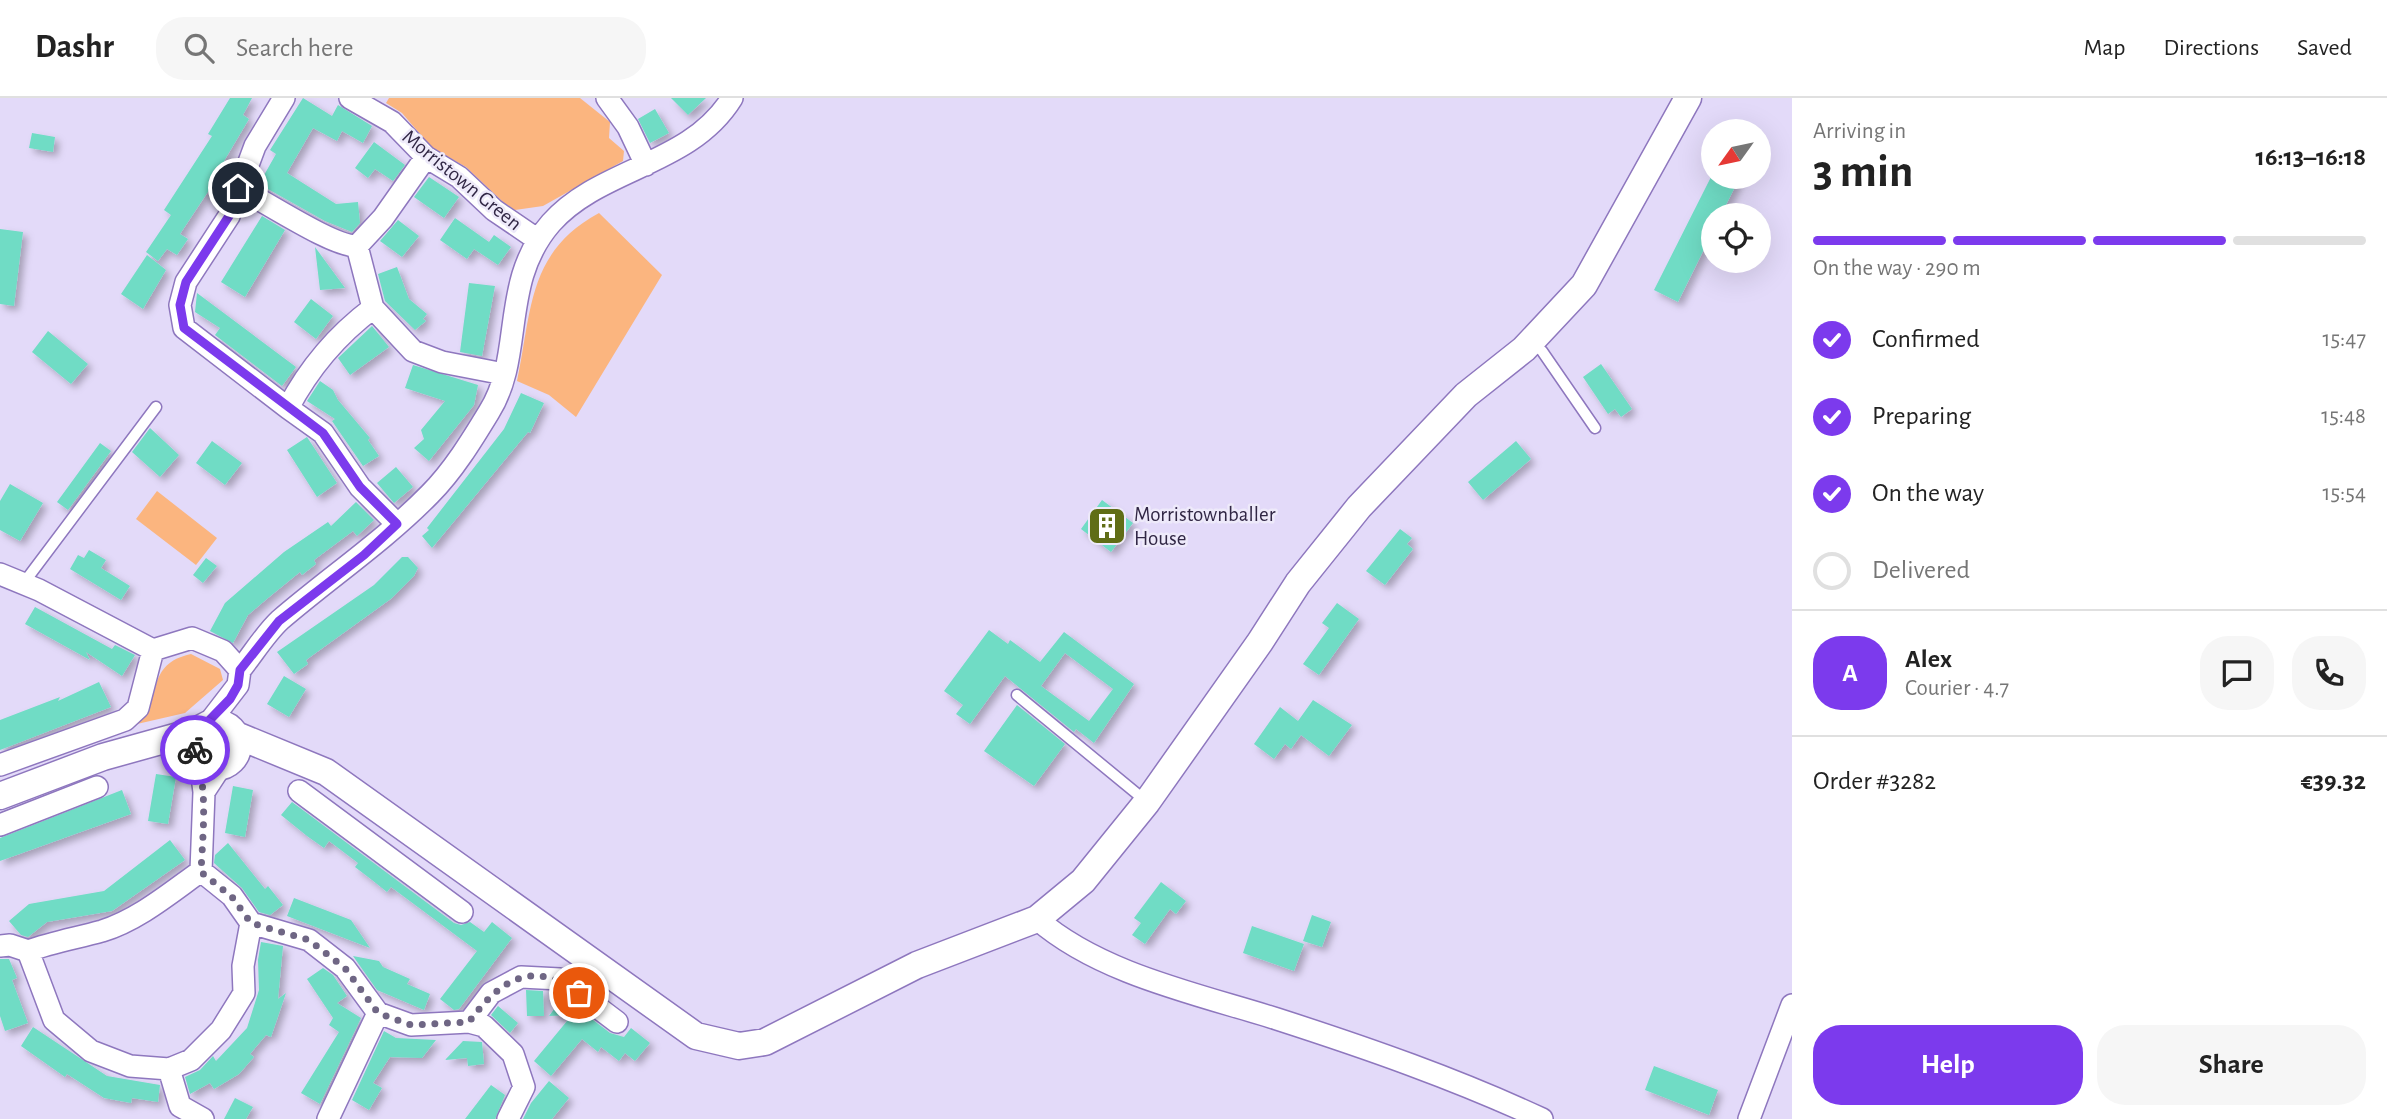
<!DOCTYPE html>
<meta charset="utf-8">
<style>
:root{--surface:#fff;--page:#f6f6f6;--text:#222;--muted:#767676;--line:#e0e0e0;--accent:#7c3aed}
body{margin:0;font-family:"Alegreya Sans",sans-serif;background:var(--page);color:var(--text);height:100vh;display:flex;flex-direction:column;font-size:26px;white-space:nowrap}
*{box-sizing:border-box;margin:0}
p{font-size:23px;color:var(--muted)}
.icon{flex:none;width:38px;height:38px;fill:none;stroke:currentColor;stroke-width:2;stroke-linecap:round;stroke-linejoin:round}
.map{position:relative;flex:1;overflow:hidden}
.sheet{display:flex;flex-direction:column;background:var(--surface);width:595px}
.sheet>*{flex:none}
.needle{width:46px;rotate:237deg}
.fabs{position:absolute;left:1701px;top:21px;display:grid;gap:14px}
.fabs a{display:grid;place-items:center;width:70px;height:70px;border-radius:50%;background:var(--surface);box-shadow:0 7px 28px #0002;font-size:35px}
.pin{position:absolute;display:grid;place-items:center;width:60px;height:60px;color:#fff;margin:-30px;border:4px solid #fff;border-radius:50%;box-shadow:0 2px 7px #0007}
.courier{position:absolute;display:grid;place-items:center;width:70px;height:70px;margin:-35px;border:5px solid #7c3aed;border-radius:50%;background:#fff;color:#222;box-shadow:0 2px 9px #0007}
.overview em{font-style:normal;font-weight:600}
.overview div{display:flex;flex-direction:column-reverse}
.overview{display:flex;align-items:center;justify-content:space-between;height:119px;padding:0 21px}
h1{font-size:46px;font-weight:600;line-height:52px}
.bar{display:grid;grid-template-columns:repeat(4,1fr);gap:10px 7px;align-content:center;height:84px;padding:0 21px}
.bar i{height:9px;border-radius:5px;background:var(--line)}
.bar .on{background:var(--accent)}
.bar p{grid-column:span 4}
.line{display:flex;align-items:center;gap:18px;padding:0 21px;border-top:2px solid var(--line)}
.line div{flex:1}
.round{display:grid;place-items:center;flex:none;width:74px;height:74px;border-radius:28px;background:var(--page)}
ol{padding:0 21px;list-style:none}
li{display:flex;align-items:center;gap:21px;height:77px}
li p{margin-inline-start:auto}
li .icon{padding:7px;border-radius:50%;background:var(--accent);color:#fff;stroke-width:4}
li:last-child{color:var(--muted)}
li i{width:38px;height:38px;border:4px solid var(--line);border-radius:50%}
.button{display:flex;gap:14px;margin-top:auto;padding:14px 21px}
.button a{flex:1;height:80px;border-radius:28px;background:var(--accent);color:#fff;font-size:28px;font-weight:600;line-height:80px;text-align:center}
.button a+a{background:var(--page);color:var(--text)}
header{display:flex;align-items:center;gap:42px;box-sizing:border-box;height:98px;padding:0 35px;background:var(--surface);border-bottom:2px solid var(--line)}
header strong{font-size:33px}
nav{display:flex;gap:38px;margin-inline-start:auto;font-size:24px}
.search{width:490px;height:63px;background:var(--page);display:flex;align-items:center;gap:18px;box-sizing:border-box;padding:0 24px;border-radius:28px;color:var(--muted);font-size:26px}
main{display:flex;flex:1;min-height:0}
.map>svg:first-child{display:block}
.green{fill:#fbb57f}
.building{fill:#6fdcc5;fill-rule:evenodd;filter:url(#shadow)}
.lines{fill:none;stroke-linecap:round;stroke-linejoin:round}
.service-casing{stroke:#8e77be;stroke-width:13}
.minor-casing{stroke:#8e77be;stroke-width:24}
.tertiary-casing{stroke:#8e77be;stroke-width:29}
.service{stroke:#fff;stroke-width:10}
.minor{stroke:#fff;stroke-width:21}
.tertiary{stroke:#fff;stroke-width:26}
.done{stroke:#6f6684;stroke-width:7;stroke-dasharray:0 12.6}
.route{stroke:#7c3aed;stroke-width:9}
.labels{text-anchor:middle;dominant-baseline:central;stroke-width:5;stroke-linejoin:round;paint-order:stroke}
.street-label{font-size:21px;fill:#312745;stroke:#eeeafa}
.poi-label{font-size:21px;fill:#312745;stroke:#eeeafa;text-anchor:start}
</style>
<header>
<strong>Dashr</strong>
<div class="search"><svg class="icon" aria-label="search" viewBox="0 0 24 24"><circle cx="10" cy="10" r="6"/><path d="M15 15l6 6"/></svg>Search here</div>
<nav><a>Map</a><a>Directions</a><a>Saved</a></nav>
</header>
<main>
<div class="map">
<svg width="1792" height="1021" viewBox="0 0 1792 1021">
<defs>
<filter id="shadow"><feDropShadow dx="4.5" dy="4.5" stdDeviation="3.5" flood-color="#0004"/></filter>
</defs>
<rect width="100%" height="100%" fill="#e3daf9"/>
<path class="green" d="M389,0H580L610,24L609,40L624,53L623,63L543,108L515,112L504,105L466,69L431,49L402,15L386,5Z
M599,115L662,177L576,319L549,297L517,283C532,213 527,154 599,115Z
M157,393L217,440L196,467L136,421Z
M191,556L220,571L223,582L185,615L137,626C163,600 145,566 191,556Z"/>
<path class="building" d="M230,0H252L243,17L249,21L224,63L227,65L180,136L188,141L177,157L167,151L158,163L146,154L171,117L164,112L212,38L208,36Z
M303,0L332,18L338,7L372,28L363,45L342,33L337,43L313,30L287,75L336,106L358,104L360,125L352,134L325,123L259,86L276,56L270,52Z
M671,0H706L688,17Z
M655,11L669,35L650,45L638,21Z
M32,35L55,39L53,54L29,50Z
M374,44L405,67L393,83L375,71L368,80L355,70Z
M429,79L459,99L444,120L414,99Z
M1711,79H1740L1721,117H1713V133L1678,204L1654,192Z
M262,118L285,132L245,199L221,184Z
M455,120L489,144L494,137L511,149L498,167L474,151L467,161L440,142Z
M398,122L419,138L402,159L380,143Z
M0,131L23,134L14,208L0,206Z
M315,149L345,190L320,192Z
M147,157L166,172L143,211L121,196Z
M397,169L409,201L427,216L423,221L426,223L415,232L385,203L378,176Z
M469,185L495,188L482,258L460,254Z
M197,195L296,269L282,288L215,237L220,230L195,214Z
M311,201L333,218L316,241L294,224Z
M372,228L389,249L350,277L338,260Z
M48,233L88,266L71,286L32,254Z
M1601,266L1632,311L1621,319L1615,311L1608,316L1583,279Z
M413,267L478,287L474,307L429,363L414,350L424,341L421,332L445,303L405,290Z
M320,283L333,292L338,302L370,340L368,342L379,358L363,368L332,323L335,321L307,303Z
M521,295L544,305L530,335L528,334L432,450L422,438L429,432L427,430L504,331Z
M150,330L179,357L160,379L132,354Z
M307,339L337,385L317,399L287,352Z
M212,343L242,365L225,387L196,365Z
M1516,343L1531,361L1483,402L1468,384Z
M100,345L111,353L68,412L57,404Z
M396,369L413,389L394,405L377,385Z
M10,386L43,405L20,443L0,432V403Z
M1102,402L1133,425L1111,454L1081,431Z
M356,404L374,422L357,438L353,433L314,462L316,466L302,477L300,474L268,500L248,517L233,545L210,533L225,505L284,454L328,424L331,428Z
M1400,431L1412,440L1407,446L1413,451L1385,487L1366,473Z
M89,452L106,462L101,470L130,488L121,502L70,471L78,457L84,460Z
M402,459H408L418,470L414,478L392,500L306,562L308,566L294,576L277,554L374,487Z
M206,460L217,468L203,485L193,477Z
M1337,505L1359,521L1319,577L1303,566L1329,530L1322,525Z
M35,509L112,551L115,547L135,557L122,578L86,554L90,562L25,526Z
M989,532L1008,546L1010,542L1040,564L1064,534L1134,586L1094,645L1076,631L1074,634L1005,578L970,626L956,616L963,607L944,593ZM1065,555L1113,591L1089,623L1041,588Z
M284,578L306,591L289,619L267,606Z
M99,584L111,609L0,652V622L60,599L58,603Z
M1313,602L1352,627L1329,658L1301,637L1291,651L1285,646L1274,661L1254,646L1280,609L1298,623Z
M1017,607L1065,646L1034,688L984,653Z
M156,676L176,679L168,726L148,723Z
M233,688L253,692L245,739L225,735Z
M122,692L131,716L0,763V740Z
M292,704L454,825L461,827L470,824L484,834L492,824L512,840L459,911L454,912L440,901L477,853L391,789L387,794L372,782L355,769L358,765L329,743L324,750L307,738L281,717Z
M170,742L185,762L112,813L47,824L28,839L21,837L9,823L29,806L104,793Z
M228,745L265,791L268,788L283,807L270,817L259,814L242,790L214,765L215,757Z
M1161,784L1186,803L1176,816L1170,811L1145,846L1132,837L1141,825L1134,820Z
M294,800L351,822L370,850L287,818Z
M1312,817L1331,824L1322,849L1303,843Z
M1252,828L1304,846L1294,873L1243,855Z
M261,844L283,848L278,901L286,895L271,939L266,937L250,956L254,959L239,976L214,991L210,985L190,996L185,979L200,972L213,958L216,963L247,930L259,892L258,862Z
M353,858L379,863L383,869L410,881L407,886L430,896L424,912L377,892Z
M0,861H9L17,880L12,882L28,925L5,933L0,918Z
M323,870L333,877L347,898L337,905L361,920L320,1006L301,995L339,934L329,927L333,920L307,881Z
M526,892L543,893L544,918H527Z
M563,899L610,935L624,939L631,930L650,945L635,963L625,955L619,963L601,949L598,954L582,941L551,978L534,963L572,917L549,918Z
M498,908L518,925L510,935L491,917Z
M33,929L107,978L160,987L158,1004L132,1000L131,1005L104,1000L67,976L65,979L21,948Z
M384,933L396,940L436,942L422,960L390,959L373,985L382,990L369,1012L352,1002Z
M463,943L482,944L484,966L468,968L467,960L445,962Z
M1654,968L1718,992L1709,1017L1645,992Z
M549,983L569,1000L552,1021H523L531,1005Z
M491,987L505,997L495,1021H465Z
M235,1000L253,1009L246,1021H224Z"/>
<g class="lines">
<defs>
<path id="service" d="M1531,244L1542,253L1595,330
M23,486L156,309
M1017,597L1147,704"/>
<path id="minor" d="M284,0L255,48L229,118L186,184L180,207L184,230L288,310
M350,0L392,24L426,59L459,79L494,112L538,142
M607,0L628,29L646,67
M238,90C265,103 333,149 357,148L383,120L426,59
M357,148L373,210
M397,426L360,389L323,335L288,310C309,270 337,237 373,210L413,253L442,264L504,276
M0,476L39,492L153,552L192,540L223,553L240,572L238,587L208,626
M240,572C253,556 265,536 280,522C330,479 384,443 430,396C453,373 472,342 489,314C525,257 499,185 551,125C601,69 690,68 732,0
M200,662L204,694L201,773L232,798L251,825L309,842L345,870L378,915L411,927L469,924L484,928L513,956L524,989L508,1021
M0,667L125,622L138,610L153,552
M299,693L462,814
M204,694L221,668
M0,727L97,689
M1037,821C1100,876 1198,896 1277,921C1367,950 1456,981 1542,1021
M0,848L10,847L28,853L54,922L91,953L130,968L169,971L180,1008L203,1021
M28,853C53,844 77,840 102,833C138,822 170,795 201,773
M469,924L491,895L521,879L560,881L617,924
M169,971L191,962L221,932L244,895L243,868L251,825
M328,1021L378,915
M1749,1021L1792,907"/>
<path id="tertiary" d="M194 647a22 22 0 1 1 44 0a22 22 0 1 1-44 0Z
M236,637L326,674L696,938L739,948L765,944L917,867L1037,821L1083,783L1147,704L1260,544L1298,485L1359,409L1466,297L1524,251L1584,187L1688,0
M0,698L103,659L200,632"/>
</defs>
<use href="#service" class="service-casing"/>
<use href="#minor" class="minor-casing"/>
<use href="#tertiary" class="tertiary-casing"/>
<use href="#service" class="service"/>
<use href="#minor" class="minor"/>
<use href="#tertiary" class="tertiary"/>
</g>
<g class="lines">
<path class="done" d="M195,652C208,691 203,732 201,774L232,799L251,825L309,842L345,870L378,915L411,927L469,924C499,883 532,860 579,895"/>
<path class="route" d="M195,652L196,636L230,601L238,587L240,572L279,523L364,457L397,426L360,389L323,335L184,230L180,207L186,184L229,118L238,90"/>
</g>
<defs>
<symbol id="building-square" viewBox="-11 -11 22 22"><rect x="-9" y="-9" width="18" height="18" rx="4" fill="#606d16" stroke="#eeeafa"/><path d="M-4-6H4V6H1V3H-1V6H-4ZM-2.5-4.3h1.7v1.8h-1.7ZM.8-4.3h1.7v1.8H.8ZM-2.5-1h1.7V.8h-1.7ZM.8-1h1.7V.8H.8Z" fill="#fff"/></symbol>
</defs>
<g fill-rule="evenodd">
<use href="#building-square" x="1085" y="406" width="44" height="44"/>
</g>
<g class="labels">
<g class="street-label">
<text transform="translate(462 82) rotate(39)">Morristown Green</text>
</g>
<g class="poi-label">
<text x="1134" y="416">Morristownballer<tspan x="1134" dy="24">House</tspan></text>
</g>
</g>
</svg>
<div class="fabs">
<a><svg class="needle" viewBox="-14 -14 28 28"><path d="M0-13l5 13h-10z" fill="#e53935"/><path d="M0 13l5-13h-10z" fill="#767676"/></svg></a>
<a><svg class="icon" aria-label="locate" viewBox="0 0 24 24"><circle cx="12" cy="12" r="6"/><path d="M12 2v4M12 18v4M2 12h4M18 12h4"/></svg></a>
</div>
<div class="pin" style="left:579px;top:895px;background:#ea580c"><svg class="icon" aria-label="bag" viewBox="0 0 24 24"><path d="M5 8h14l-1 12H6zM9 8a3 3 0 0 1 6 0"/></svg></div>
<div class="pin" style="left:238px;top:90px;background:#1f2937"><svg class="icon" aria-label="home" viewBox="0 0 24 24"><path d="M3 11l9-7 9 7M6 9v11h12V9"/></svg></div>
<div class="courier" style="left:195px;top:652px"><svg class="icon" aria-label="bike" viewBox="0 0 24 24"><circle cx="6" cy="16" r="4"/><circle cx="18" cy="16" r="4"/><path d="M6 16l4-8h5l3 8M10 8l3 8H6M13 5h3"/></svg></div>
</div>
<section class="sheet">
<div class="overview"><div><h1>3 min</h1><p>Arriving in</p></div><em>16:13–16:18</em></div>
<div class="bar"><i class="on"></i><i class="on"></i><i class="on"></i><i></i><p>On the way · 290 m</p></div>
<ol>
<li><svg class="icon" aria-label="check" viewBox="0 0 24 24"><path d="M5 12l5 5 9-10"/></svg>Confirmed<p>15:47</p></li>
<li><svg class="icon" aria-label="check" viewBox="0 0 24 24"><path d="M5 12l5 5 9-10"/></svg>Preparing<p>15:48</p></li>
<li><svg class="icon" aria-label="check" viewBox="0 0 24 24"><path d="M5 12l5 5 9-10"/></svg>On the way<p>15:54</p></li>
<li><i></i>Delivered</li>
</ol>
<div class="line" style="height:126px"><b class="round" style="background:var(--accent);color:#fff">A</b><div><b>Alex</b><p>Courier · 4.7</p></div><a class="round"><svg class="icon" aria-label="chat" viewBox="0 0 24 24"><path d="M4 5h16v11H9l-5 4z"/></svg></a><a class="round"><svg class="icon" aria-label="phone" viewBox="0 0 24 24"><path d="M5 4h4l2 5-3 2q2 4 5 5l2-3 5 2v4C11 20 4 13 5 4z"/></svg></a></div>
<div class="line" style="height:91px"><div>Order #3282</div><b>€39.32</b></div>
<div class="button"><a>Help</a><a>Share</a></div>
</section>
</main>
